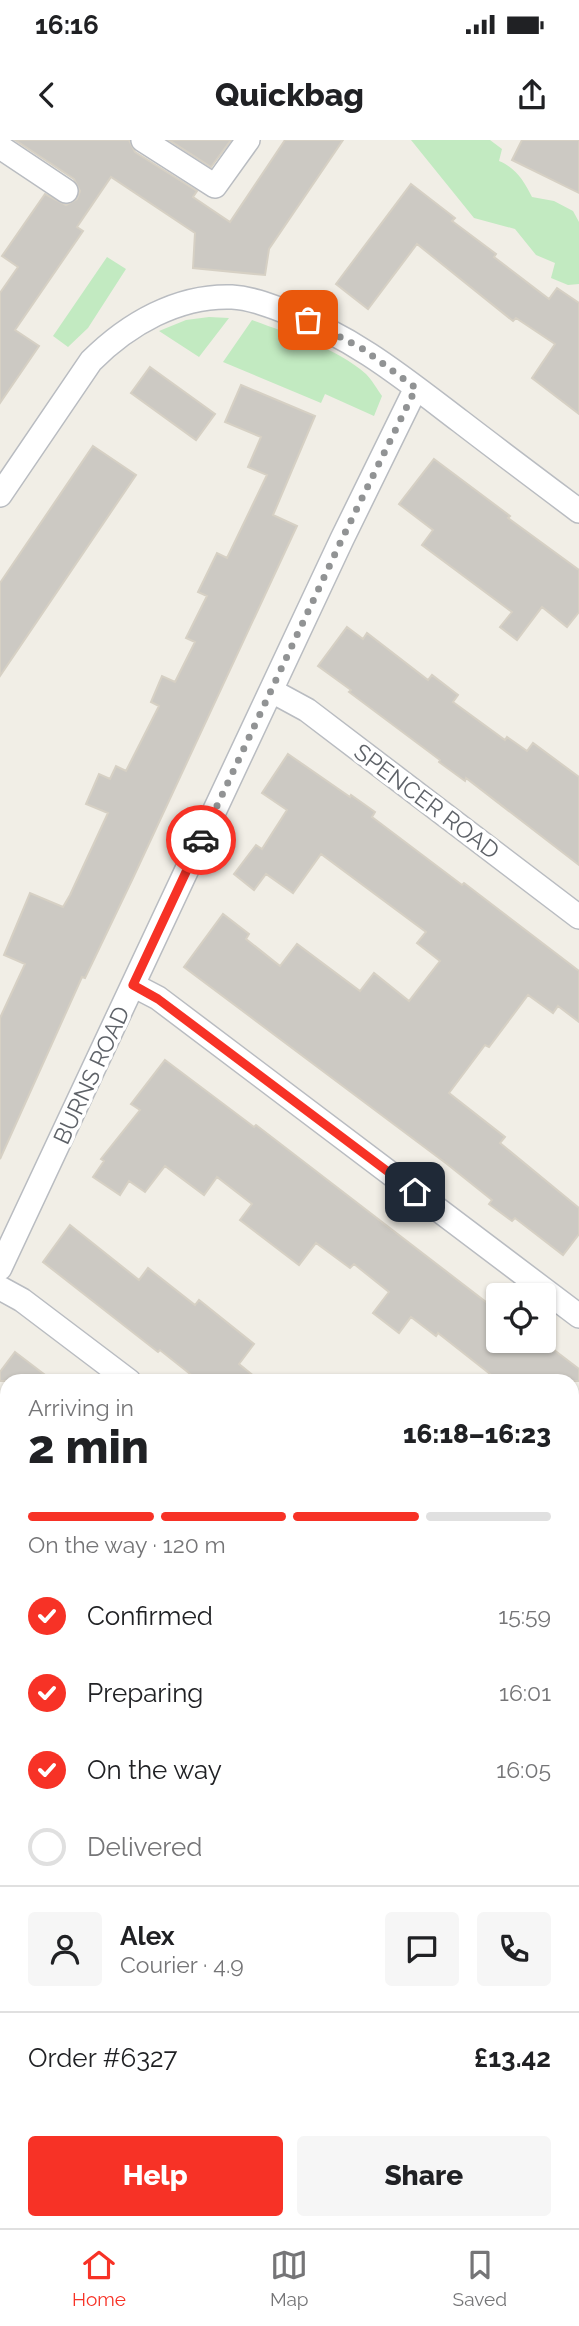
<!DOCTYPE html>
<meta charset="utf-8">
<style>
:root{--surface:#fff;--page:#f6f6f6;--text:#202124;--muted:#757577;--line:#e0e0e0;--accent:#f73226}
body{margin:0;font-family:Raleway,sans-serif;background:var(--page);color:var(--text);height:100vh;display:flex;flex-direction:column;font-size:26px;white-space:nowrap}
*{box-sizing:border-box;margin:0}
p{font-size:23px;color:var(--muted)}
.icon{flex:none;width:38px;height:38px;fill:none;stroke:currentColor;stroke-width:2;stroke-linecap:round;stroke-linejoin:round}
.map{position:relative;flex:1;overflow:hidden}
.details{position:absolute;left:0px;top:1234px;width:579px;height:856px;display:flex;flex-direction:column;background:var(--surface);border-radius:21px 21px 0 0;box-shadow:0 2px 5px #0004}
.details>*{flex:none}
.fabs{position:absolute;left:486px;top:1143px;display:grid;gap:14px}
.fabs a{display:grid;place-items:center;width:70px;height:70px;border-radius:7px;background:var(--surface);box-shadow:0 2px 5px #0004;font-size:35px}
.pin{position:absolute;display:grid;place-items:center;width:60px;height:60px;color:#fff;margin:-30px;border-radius:14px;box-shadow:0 4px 10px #0006}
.courier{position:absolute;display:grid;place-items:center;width:70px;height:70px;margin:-35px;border:5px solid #f73226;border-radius:50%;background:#fff;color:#222;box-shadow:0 2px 9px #0007}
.head em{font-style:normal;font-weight:800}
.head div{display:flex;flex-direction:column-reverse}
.head{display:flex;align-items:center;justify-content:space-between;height:119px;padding:0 28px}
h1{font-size:46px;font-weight:800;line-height:52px}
.bar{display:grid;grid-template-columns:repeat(4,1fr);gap:10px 7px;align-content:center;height:84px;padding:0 28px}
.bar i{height:9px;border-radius:5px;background:var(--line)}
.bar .on{background:var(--accent)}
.bar p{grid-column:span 4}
.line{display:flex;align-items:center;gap:18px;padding:0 28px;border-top:2px solid var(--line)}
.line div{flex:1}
.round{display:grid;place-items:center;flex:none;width:74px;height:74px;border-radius:7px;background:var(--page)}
ol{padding:0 28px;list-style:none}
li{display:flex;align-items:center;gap:21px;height:77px}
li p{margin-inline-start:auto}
li .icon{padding:7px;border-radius:50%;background:var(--accent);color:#fff;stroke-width:4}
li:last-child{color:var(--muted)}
li i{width:38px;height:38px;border:4px solid var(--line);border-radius:50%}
.action{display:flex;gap:14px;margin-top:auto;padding:14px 28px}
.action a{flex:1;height:80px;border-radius:7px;background:var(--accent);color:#fff;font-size:28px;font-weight:800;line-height:80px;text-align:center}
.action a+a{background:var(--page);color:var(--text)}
.status{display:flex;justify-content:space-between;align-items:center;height:49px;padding:0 35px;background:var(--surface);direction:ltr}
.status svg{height:19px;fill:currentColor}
header{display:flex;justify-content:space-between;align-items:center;height:91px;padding:0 28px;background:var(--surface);font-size:32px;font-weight:800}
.tab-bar{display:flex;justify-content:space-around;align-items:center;height:98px;border-top:2px solid var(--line);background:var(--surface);font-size:19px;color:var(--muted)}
.tab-bar a{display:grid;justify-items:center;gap:4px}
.tab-bar .on{color:var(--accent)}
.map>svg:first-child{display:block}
.green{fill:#c2eac1}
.building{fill:#ccc9c3;stroke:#d6d0c4;stroke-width:2}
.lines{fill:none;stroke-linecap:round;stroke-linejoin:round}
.minor-casing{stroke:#b9bcc1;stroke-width:26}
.minor{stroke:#fff;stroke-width:23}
.done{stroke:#919394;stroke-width:7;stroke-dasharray:0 12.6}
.route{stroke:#f73226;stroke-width:9}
.labels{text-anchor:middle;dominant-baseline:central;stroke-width:7;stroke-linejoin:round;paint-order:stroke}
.street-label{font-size:23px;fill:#5e6268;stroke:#fff}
</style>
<div class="status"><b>16:16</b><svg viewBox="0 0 49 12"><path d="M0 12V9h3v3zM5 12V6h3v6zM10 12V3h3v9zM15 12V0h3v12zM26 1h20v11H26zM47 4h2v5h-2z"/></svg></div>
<header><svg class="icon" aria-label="back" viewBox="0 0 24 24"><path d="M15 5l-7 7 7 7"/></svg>Quickbag<svg class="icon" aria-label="share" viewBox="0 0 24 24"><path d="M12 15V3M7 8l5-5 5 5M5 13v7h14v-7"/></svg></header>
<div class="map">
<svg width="579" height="2088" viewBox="0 0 579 2088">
<rect width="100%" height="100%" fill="#f1eee6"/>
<path class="green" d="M411,0H490L502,9L499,21C516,28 524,41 532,57L554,61L573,71L579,82V144L568,145L551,138L555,123L536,115L515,89L474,78Z
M107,117L126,129L88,188L68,207L53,196Z
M209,177L229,178L199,217L159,191L186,180Z
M252,180C289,194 337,208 366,234C372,240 377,249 382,256L374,276L325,254L321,263L223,222Z"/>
<path class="building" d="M15,0H129L135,12L197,51L193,57L230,82L285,0H343L269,109L265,135L193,128L195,93L111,37L77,87L83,91L15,190L39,206L0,263V153L18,127L2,116L45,54L66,65L77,59L80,51L74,39Z
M169,0H231L211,27Z
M522,0H579V53L512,20Z
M411,44L455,78L452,81L496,114L494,117L549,159L557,148L579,163V274L532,238L555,204L516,178L513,181L417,104L368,169L336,144Z
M150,227L215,274L196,300L131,253Z
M241,245L315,276L273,375L297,386L133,738L85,838L82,837L0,1019V878L25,824L4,815L30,753L63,767L70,755L108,673L86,664L99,634L110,639L116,626L126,631L159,566L151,562L162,536L175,542L195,502L186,498L207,456L198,452L217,413L227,418L267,335L248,327L261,297L225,282Z
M93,306L136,335L0,536V443Z
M434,319L510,376L508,378L579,430V472L567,487L542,467L517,500L500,487L512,472L422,405L433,390L399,364Z
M347,487L363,499L367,493L428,540L432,535L458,555L453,562L505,600L507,597L527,611L533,603L579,637V725L466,638L465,641L439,622L440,620L349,552L351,550L318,526Z
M288,614L350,657L351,655L375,672L372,677L462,745L464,743L579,831V882L558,866L553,873L528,855L489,907L485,905L449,953L505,997L500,1003L579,1068V1094L563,1115L515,1078L512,1081L489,1064L492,1060L447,1024L184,827L223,774L249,794L246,799L280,826L297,804L360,851L374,833L409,861L440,821L417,803L426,792L321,714L293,753L266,734L254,750L234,734L256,705L262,709L287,670L262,653Z
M165,920L254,987L256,985L499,1172V1200H541L579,1229V1241H499L438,1193L436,1196L411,1177L399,1193L373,1173L389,1152L354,1124L350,1128L316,1103L299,1125L240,1080L252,1064L217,1037L204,1055L165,1026L145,1052L129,1041L120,1055L93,1037L104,1021L101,1019L140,970L131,964Z
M70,1085L139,1140L148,1128L195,1165L199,1160L254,1204L239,1224L260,1241H199L160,1210L158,1212L43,1122Z
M15,1212L53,1241H0V1232Z"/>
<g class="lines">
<defs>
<path id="minor" d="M143,0L215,46L248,0
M0,7L66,51
M0,355L91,221C128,184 178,155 232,157C250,158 268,165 284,171C355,198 401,236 460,281C499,311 539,341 579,371
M272,551L307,570L579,777
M133,845L158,858L579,1176
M0,1128L342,399L416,248
M0,1148L22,1160L129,1241
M0,1554L7,1559
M572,1574L579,1579
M572,1890L579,1878
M0,1994L7,1999
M572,1995L579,2002
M118,2082L125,2088"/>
</defs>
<use href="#minor" class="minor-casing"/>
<use href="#minor" class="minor"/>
</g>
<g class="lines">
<path class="done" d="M201,700L342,399L416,248L363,209L308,180"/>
<path class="route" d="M201,700L133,845L158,859L415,1052"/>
</g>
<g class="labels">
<g class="street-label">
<text transform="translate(427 661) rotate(37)">SPENCER ROAD</text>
<text transform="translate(91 935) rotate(-65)">BURNS ROAD</text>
</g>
</g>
</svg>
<div class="fabs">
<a><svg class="icon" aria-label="locate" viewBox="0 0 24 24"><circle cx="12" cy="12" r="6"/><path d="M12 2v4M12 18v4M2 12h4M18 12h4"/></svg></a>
</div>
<div class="pin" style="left:308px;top:180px;background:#ea580c"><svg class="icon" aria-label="bag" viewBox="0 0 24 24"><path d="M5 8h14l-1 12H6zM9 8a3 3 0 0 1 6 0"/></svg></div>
<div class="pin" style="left:415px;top:1052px;background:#1f2937"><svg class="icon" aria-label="home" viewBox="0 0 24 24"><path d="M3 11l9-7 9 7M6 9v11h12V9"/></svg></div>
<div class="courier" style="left:201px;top:700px"><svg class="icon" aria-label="car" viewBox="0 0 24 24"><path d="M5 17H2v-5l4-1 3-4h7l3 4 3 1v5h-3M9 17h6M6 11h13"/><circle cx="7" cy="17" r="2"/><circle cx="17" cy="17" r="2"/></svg></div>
<section class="details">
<div class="head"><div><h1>2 min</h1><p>Arriving in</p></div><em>16:18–16:23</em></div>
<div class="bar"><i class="on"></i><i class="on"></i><i class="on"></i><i></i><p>On the way · 120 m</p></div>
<ol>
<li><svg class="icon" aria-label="check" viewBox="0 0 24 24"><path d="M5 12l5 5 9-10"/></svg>Confirmed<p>15:59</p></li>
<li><svg class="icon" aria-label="check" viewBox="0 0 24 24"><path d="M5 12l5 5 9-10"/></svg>Preparing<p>16:01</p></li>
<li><svg class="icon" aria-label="check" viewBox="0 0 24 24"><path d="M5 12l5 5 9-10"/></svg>On the way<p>16:05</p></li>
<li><i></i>Delivered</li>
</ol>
<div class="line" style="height:126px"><a class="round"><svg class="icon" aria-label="person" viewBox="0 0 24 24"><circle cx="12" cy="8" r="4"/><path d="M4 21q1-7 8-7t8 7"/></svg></a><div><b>Alex</b><p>Courier · 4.9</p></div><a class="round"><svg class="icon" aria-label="chat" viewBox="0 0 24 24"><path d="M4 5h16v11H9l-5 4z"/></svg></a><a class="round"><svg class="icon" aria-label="phone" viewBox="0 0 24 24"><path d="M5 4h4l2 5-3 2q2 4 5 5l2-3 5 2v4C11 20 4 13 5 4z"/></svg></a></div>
<div class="line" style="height:91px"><div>Order #6327</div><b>£13.42</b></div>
<div class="action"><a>Help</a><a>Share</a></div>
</section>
</div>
<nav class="tab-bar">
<a class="on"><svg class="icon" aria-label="home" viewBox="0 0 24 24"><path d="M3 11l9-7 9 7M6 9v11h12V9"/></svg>Home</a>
<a><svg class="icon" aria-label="map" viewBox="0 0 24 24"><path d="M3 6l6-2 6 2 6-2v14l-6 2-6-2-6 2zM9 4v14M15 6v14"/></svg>Map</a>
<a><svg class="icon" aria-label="saved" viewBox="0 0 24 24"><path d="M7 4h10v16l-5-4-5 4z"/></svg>Saved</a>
</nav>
